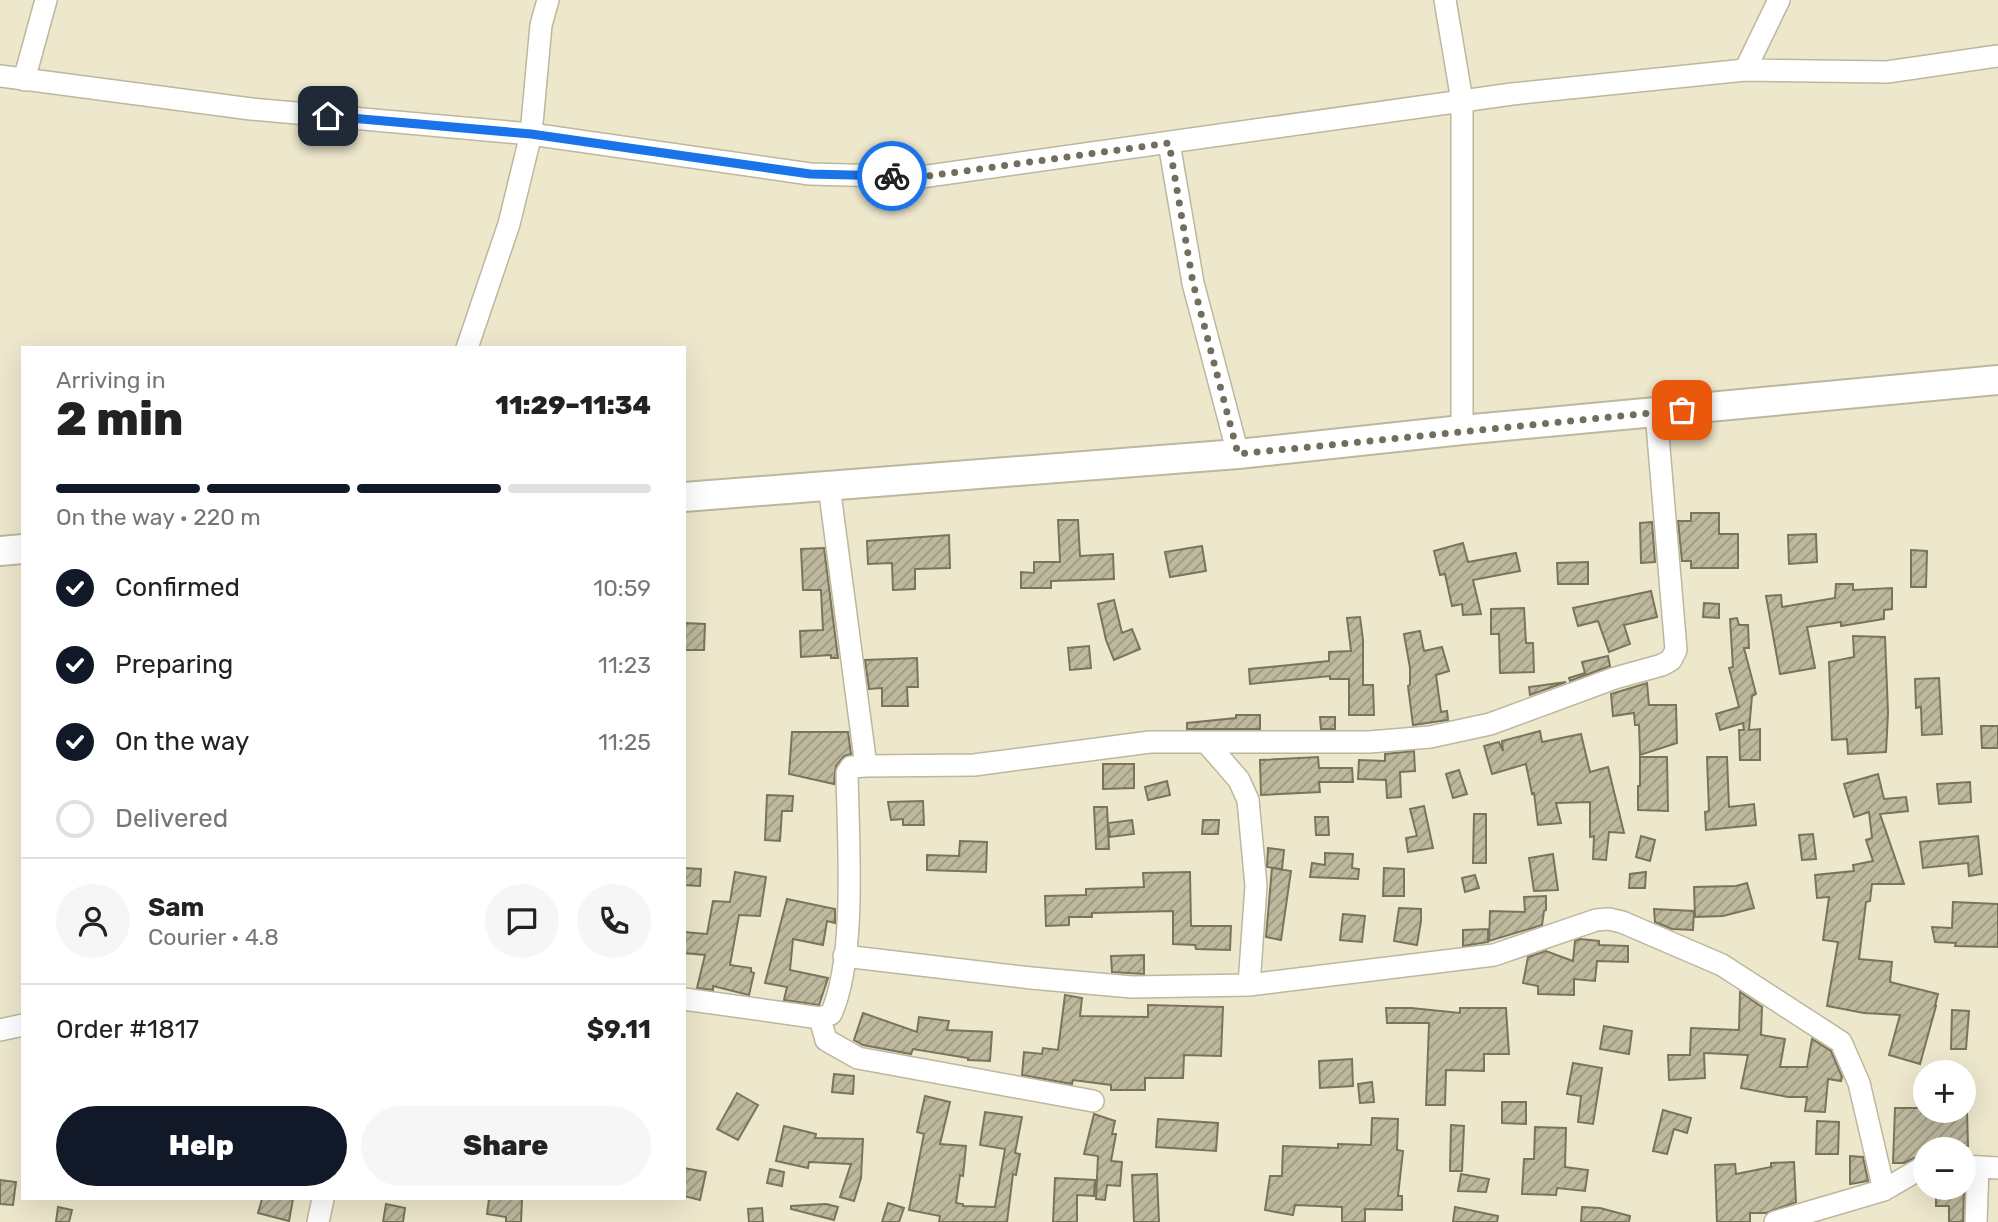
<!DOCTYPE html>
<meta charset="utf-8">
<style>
:root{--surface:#fff;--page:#f6f6f6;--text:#222;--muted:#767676;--line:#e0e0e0;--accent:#111827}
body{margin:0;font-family:Rubik,sans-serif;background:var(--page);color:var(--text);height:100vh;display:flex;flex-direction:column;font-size:26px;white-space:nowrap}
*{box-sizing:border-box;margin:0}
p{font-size:23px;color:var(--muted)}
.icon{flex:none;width:38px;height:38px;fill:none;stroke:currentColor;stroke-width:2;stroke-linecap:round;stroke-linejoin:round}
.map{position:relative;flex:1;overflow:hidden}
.side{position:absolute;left:21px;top:346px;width:665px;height:854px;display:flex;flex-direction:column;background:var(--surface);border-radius:0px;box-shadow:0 7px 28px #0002}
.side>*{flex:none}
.buttons{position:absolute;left:1913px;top:1060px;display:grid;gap:14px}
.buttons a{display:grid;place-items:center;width:63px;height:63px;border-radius:50%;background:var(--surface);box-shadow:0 7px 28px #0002;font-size:35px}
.pin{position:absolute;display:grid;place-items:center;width:60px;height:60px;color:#fff;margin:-30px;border-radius:14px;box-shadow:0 4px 10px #0006}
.courier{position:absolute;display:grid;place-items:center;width:70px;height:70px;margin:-35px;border:5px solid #1a73e8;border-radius:50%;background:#fff;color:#222;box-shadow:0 2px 9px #0007}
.summary em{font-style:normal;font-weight:800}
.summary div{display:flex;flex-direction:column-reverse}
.summary{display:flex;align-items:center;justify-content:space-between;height:119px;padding:0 35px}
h1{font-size:46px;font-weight:800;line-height:52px}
.bar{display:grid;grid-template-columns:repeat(4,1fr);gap:10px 7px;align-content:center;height:84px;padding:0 35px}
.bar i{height:9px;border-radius:5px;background:var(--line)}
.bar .on{background:var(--accent)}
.bar p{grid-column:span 4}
.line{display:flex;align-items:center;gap:18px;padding:0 35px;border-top:2px solid var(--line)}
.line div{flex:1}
.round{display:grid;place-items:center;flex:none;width:74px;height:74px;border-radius:37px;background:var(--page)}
ol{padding:0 35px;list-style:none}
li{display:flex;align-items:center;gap:21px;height:77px}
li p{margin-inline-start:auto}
li .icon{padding:7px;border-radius:50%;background:var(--accent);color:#fff;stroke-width:4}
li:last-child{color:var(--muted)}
li i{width:38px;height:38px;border:4px solid var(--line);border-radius:50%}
.primary-button{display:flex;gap:14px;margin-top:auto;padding:14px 35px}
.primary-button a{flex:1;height:80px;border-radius:42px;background:var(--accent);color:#fff;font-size:28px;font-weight:800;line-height:80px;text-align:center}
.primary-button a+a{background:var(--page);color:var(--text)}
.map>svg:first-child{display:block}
.building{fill:url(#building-hatch);stroke:#79745b;stroke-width:2}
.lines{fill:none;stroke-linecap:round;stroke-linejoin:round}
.minor-casing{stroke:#bcb79d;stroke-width:24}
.major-casing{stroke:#bcb79d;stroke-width:32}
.minor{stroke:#fff;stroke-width:21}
.major{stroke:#fff;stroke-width:28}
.done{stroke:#726e5e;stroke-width:7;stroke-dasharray:0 12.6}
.route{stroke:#1a73e8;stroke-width:9}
</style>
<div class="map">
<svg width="1998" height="1222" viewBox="0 0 1998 1222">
<defs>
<pattern id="building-hatch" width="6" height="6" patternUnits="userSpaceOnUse" patternTransform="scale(1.75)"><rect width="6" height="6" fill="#beb89e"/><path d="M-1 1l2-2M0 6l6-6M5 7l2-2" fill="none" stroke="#9b9680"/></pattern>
</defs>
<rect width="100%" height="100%" fill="#ede7cc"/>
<path class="building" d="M1691,513H1719V534H1738V568H1691V561H1682L1678,521H1691Z
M1058,520H1078L1080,556L1113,554L1114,579L1051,581V588H1021V572L1034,573V562H1060Z
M1652,522L1655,562L1641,563L1640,523Z
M1816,534L1817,562L1789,564L1788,535Z
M949,535L950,568L915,569V589L893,590L892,563L868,564L867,541Z
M1463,543L1468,562L1516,553L1520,571L1473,580L1481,614L1463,615L1462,604L1452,606L1445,574L1440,575L1434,551Z
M1202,546L1206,571L1170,577L1165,552Z
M824,548L838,658H831V655L801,657L800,631L823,630L821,590H803L801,549Z
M1911,550L1927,551L1926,587H1911Z
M1588,562V584H1558L1557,563Z
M1836,584H1853V590L1892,588V609L1884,610V619L1841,626V622L1807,627L1815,668L1780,674L1766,596L1781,595L1782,607L1835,598Z
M1651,591L1657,617L1624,625L1630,644L1609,652L1598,621L1578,626L1573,608Z
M1114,600L1122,633L1132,629L1140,649L1114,660L1106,640L1098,604Z
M1704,603L1719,604V618L1703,617Z
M1524,608L1526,643H1533L1534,672L1500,673L1499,634H1491V609Z
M1360,617L1363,640V685H1373L1374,715H1349V679H1330V676L1250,684L1249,669L1329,661V652L1351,651L1347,618Z
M1737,618L1739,625H1748L1749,648H1744L1756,694L1752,696L1749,730L1760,729V760H1740L1739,730H1744L1743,723L1720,730L1716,714L1739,707L1729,668L1733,667L1730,619Z
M684,623L705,624L704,650H684Z
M1420,631L1424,651L1442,647L1449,671L1436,675L1441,712L1447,711L1448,720L1413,725L1408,686L1410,685V668L1404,634Z
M1853,636L1885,637L1888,713L1886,752L1848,754L1847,739L1832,740L1829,662L1854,657Z
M1089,646L1091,668L1070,670L1068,648Z
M1608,656L1610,666L1570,681L1569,678L1585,673L1582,662Z
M917,658L918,687H907L908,706H882V688L869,689L865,660Z
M1939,678L1942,734L1922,735L1921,707L1916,708L1915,679Z
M1566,682L1530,695L1529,687Z
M1647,683L1649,705H1676L1677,743L1640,755L1639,725H1635L1634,713L1613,716L1611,694Z
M1236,715H1260V729H1187V723L1236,718Z
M1320,717H1335V729H1321Z
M1981,726H1998V748H1982Z
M1540,731L1542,742L1581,734L1590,772L1608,767L1624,833L1609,832L1606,860L1593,859L1594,836L1590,837V802L1556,803L1561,823L1538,825L1534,793L1532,794L1526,764L1492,774L1484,746L1499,742L1503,751L1502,741Z
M792,732H848L851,754L844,756L836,766L834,784L789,774Z
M1414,751L1415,771L1400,772L1401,797L1387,798L1386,780L1358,779L1359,760L1385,761V754Z
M1318,757L1319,768H1352L1353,782H1319L1320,792L1261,795L1260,760Z
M1640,757H1667L1668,811L1638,810V786H1640Z
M1707,757H1727L1729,807L1754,804L1756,825L1706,830L1705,812L1709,811Z
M1103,764H1134V788L1103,789Z
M1459,770L1467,794L1453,798L1446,774Z
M1878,774L1884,799L1906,797L1908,811L1880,814L1904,884H1872L1870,901L1866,902L1859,959L1892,962L1890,982L1938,994L1935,1006H1936L1920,1064L1889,1055L1900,1015L1864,1013L1827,1006L1838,942L1823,940L1829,897L1817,898L1815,875L1854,871L1853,865L1873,861L1866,840L1872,838L1869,812L1854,817L1844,784Z
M1167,781L1170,795L1148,800L1145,787Z
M1970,782L1971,802L1939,804L1937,784Z
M767,795L793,796L792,811H782L780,841L765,840Z
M923,801L924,825H903V819L891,820L888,802Z
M1424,806L1433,848L1408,852L1406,838L1417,836L1410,809Z
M1094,807H1107L1109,849H1096Z
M1474,814H1486V863H1473Z
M1315,817H1328L1329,835H1316Z
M1132,820L1134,834L1110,837L1108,823Z
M1203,820H1219L1218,834H1202Z
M1813,834L1816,859L1802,860L1799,835Z
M1641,836L1655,840L1650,861L1636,857Z
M1978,836L1982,874L1969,876L1968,863L1923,868L1920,842Z
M960,841L987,842L986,872L927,870V855L959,856Z
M1268,848L1284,850L1282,869L1267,867Z
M1325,853L1353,854L1352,868L1359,869L1358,879L1310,877L1312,863L1325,865Z
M1553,854L1558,890L1534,891L1529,858Z
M684,868L701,869L700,886L684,885Z
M1272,868L1291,871L1281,940L1266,937Z
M1384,868L1404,869V896H1383Z
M735,872L766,877L760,916L739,915L730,965L751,968V972L754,973L749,995L713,986V990L697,988L705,955L684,953V932L707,934L713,901L730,902Z
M1190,872L1191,926H1231L1230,950L1196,949L1195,945L1173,944V911L1092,913V917H1069V925L1046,926L1045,896L1086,895V889L1144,887L1143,873Z
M1646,872L1645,888H1629L1630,874Z
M1475,875L1479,888L1465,892L1462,878Z
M1747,883L1754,908L1723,916L1695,917L1694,887L1736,886Z
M1546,896V910L1544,911L1542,925L1489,941L1490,911L1525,912L1524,897Z
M787,899L835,909V923L827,921L823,945L793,939L790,970L828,978L819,1005L784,1000L787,987L765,983Z
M1953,902L1998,904V947L1955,946L1956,943L1935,942L1932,927L1952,928Z
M1399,908L1421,909V921L1417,945L1394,941Z
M1654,909L1694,911L1693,930L1672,929L1655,922Z
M1343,914L1365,916L1362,942L1340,940Z
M1488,929V942L1463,946V930Z
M1580,939L1599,941V945L1628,946V962L1597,961L1595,981L1574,979V995L1538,994V986L1523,983L1528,957L1546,951L1573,961L1575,941Z
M1144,955V974L1112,972L1111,956Z
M1740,992L1762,1007L1761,1035L1785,1039L1780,1067H1807L1812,1039L1831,1051L1842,1077L1841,1081L1828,1079L1825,1112L1805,1111L1807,1097H1788L1741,1088L1748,1055L1704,1053L1705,1078L1669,1080L1668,1055H1690L1691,1028L1739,1030Z
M1065,995L1082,998L1080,1016L1148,1017V1005L1223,1007L1221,1056L1184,1055L1183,1078H1145V1090H1111V1085L1073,1080L1072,1084L1022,1075L1024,1052L1042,1054L1043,1048L1058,1050Z
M1386,1008H1411L1460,1013V1008H1506L1509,1054H1484V1071L1446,1070L1445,1105H1426L1429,1023H1387Z
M1952,1010L1969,1011L1966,1049H1951Z
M863,1013L917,1032L919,1017L949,1021L947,1030L992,1032L990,1061L968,1060V1058L913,1049L911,1054L863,1045L854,1040Z
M1604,1026L1632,1031L1629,1054L1600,1049Z
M1352,1059L1353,1086L1320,1088L1319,1061Z
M1573,1063L1602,1068L1593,1124L1578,1122L1581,1096L1567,1094Z
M834,1074L854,1076L853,1094L832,1092Z
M1372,1082L1374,1102L1360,1103L1358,1084Z
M737,1093L758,1105L738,1140L717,1129Z
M925,1096L950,1102L940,1144L966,1146L963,1176L960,1175L956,1203L963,1204V1206L995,1207L1005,1149L980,1145L985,1112L1022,1117L1015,1153L1020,1154L1016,1175L1013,1174L1007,1222H939L940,1216L909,1210L924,1134L917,1132Z
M1502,1102H1526V1124L1502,1123Z
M1895,1108H1925V1111H1967L1968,1146H1949V1150H1925V1153L1904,1163H1893Z
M1663,1110L1691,1118L1687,1133L1674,1129L1667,1154L1653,1151Z
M1094,1114L1115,1121L1112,1134H1116L1111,1161L1122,1162L1120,1186L1107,1185L1105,1200L1096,1199L1098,1156L1084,1154Z
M1372,1118L1398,1119L1397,1150L1403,1151L1398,1196H1402V1210L1365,1209V1222H1342V1207L1295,1205L1293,1215L1265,1210L1270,1176H1282L1283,1146L1338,1148V1144L1371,1145Z
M1158,1119L1218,1123L1216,1151L1156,1147Z
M1817,1121L1839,1122L1838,1154H1816Z
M1451,1125L1464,1126L1462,1171H1450Z
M784,1126L816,1134L815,1138L863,1139L861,1178L854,1201L840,1197L851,1164L809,1162L808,1168L776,1161Z
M1535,1127L1566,1128L1565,1167L1588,1170L1585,1191L1557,1188L1556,1195L1522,1194L1524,1159H1534Z
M1850,1156L1863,1157L1868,1181L1850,1184Z
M1794,1162L1796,1202L1766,1213H1750V1222H1717L1715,1165L1735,1164L1736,1174L1771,1167V1163Z
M684,1168L706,1172L700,1200L684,1196Z
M770,1169L784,1172L782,1186L767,1183Z
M1157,1174L1159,1222H1134L1132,1175Z
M1461,1174L1489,1179L1486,1192L1458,1191Z
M1055,1178L1095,1180L1094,1196L1077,1195V1222H1053Z
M0,1180L16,1182L13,1205L0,1204Z
M1936,1188L1964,1191L1963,1222H1949V1206H1936Z
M262,1199H293L289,1221L258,1213Z
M489,1199H522L521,1222H506V1217L487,1214Z
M888,1203L904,1208L899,1222H882Z
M386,1204L405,1208L403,1222H383Z
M826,1204L838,1207L834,1220L791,1209V1206Z
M58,1207L72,1210L69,1222H56Z
M1455,1207L1498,1216L1497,1222H1453Z
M1582,1207L1600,1208L1630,1216L1629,1222H1581Z
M762,1208L763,1222H749L748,1209Z"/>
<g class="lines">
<defs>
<path id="minor" d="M1445,0L1462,101V430
M1745,70L1779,0
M0,76L251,109L531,134L810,174L921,177L1512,94L1745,70L1887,72L1998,56
M24,80L46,0
M1169,143L1193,283L1238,454
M467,348L509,224L531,134L541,25L548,0
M829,486L866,766L974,765L1150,742H1369L1430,737L1490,724L1615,678L1662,665L1671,660L1676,650L1656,412
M1206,742L1239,780L1248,800L1256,886L1249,985
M844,956L1031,978L1132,987L1249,985L1494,955L1596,920L1609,919L1622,922L1722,965L1841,1042L1859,1083L1884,1190
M684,999L820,1018L831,1014C857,957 848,838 847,773L851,767L866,766
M820,1018L826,1040L858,1058L1093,1101
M0,1030L23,1025
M1964,1166L1998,1168
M318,1222L323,1199
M1775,1222L1884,1190L1925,1166
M1976,1222L1978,1167"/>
<path id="major" d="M684,497L1238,454L1462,430L1998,380
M0,551L23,549"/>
</defs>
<use href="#minor" class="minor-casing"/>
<use href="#major" class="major-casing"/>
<use href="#minor" class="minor"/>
<use href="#major" class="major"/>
</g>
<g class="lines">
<path class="done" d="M892,176L921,177L1169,143L1193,283L1238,454L1682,410"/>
<path class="route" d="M328,116L531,134L810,174L892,176"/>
</g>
</svg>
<div class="buttons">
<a>+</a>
<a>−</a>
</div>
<div class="pin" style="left:1682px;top:410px;background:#ea580c"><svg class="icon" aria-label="bag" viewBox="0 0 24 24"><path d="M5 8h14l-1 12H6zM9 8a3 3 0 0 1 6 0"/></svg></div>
<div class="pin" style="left:328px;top:116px;background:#1f2937"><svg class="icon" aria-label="home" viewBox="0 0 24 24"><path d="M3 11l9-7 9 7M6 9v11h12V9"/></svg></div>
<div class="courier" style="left:892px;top:176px"><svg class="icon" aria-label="bike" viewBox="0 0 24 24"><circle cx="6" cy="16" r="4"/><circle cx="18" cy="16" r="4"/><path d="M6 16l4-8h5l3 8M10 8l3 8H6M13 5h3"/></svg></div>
<section class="side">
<div class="summary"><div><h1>2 min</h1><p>Arriving in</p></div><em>11:29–11:34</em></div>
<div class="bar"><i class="on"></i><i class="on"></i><i class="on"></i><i></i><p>On the way · 220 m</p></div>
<ol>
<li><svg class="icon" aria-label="check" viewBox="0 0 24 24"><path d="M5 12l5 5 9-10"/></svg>Confirmed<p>10:59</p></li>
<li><svg class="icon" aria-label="check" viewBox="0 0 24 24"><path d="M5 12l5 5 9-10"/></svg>Preparing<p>11:23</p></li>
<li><svg class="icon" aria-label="check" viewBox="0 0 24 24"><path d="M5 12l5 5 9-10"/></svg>On the way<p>11:25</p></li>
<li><i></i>Delivered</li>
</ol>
<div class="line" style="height:126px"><a class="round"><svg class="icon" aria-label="person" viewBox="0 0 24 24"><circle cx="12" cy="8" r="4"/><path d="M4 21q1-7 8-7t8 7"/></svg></a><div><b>Sam</b><p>Courier · 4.8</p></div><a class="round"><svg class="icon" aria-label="chat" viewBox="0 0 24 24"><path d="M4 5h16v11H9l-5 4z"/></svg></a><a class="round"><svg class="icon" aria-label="phone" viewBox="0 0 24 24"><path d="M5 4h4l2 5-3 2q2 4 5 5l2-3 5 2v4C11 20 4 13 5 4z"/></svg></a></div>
<div class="line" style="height:91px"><div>Order #1817</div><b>$9.11</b></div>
<div class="primary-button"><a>Help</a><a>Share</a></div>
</section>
</div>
